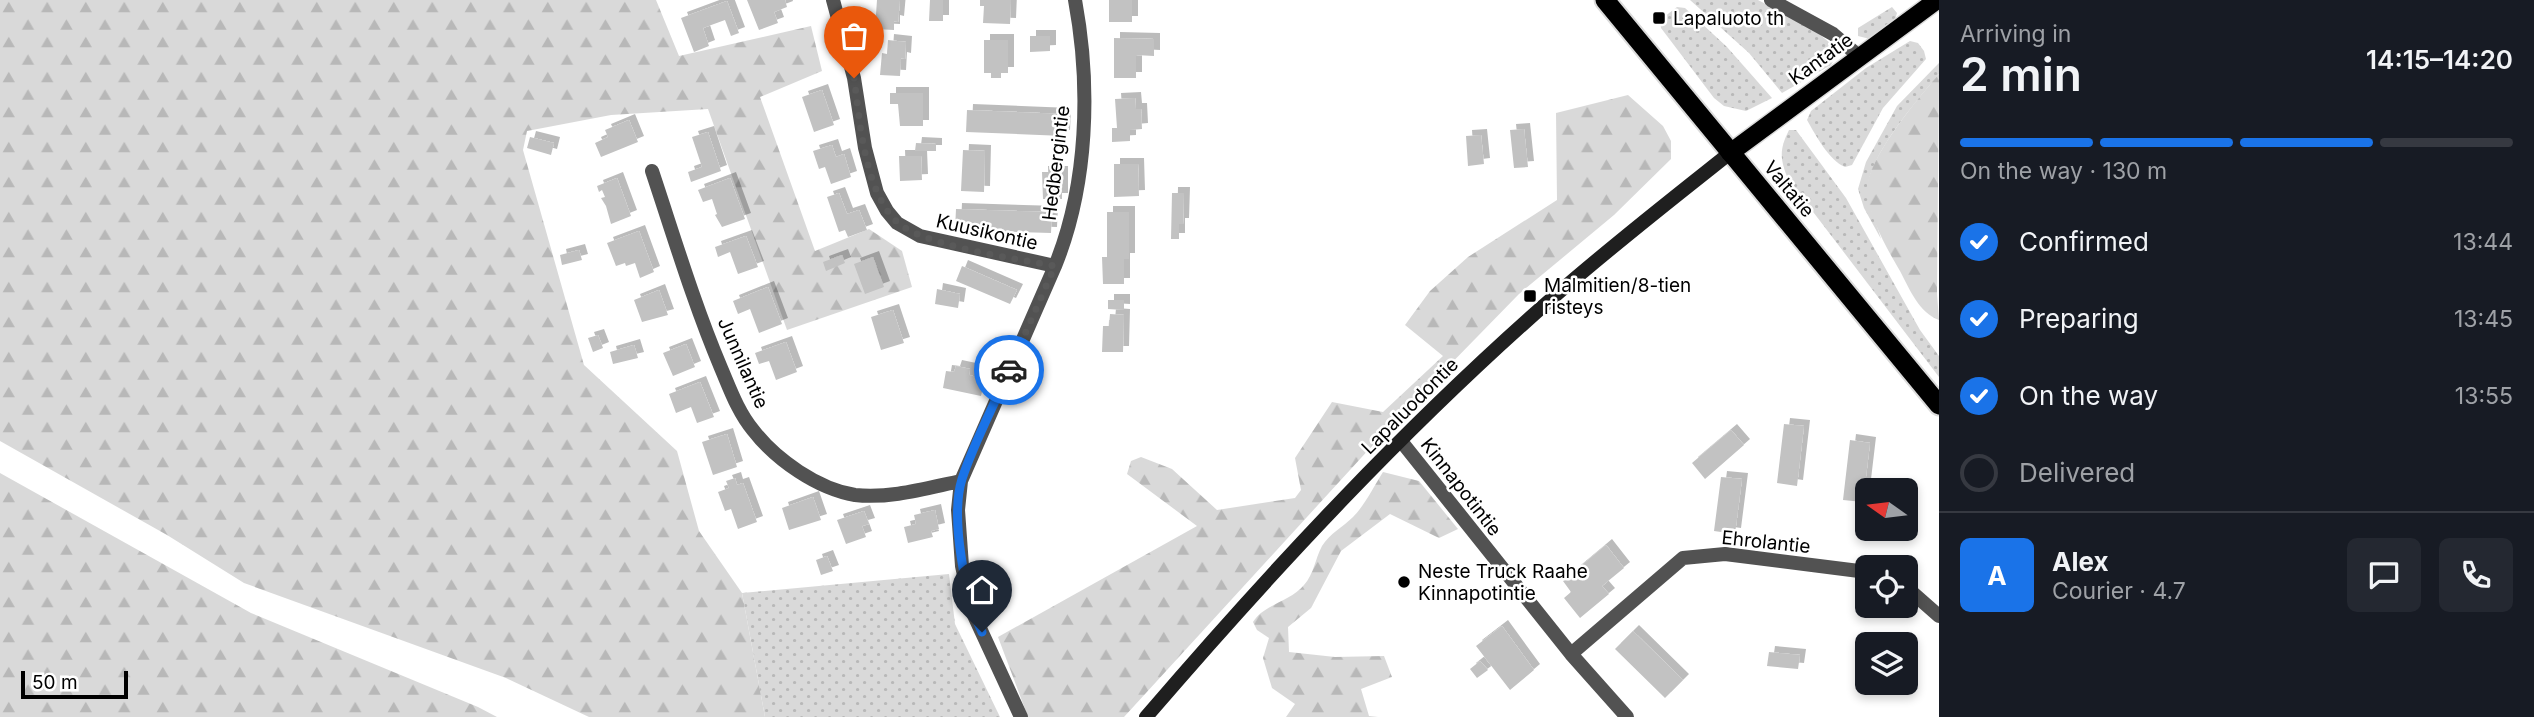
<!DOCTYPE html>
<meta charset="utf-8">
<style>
:root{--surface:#171b24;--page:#242831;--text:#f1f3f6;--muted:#9ea1a6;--line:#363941;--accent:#1a73e8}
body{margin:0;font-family:Inter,sans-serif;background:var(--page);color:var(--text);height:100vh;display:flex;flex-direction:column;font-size:26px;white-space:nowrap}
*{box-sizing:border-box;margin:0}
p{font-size:23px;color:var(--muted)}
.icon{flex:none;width:38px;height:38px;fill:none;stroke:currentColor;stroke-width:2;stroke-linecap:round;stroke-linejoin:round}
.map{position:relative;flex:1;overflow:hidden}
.details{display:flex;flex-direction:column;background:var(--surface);width:595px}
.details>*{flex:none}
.needle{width:46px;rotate:284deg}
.tools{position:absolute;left:1855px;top:478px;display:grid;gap:14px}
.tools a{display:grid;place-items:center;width:63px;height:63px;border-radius:10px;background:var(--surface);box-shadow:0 4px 10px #0003;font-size:35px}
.scale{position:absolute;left:21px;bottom:18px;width:107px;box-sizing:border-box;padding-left:7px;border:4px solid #000;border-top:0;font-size:19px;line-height:24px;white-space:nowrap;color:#000;-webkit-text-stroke:5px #fff;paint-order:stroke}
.pin{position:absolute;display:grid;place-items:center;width:60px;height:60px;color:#fff;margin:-72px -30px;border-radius:50% 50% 50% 0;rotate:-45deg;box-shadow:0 0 7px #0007}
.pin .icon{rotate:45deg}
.courier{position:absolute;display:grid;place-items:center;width:70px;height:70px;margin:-35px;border:5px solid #1a73e8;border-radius:50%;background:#fff;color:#222;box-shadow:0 2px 9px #0007}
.summary em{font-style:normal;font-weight:600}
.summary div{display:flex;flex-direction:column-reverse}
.summary{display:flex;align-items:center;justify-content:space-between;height:119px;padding:0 21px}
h1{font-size:46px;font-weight:600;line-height:52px}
.bar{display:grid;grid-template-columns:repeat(4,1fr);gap:10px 7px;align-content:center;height:84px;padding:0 21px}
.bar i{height:9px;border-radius:5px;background:var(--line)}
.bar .selected{background:var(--accent)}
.bar p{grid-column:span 4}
.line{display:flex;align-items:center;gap:18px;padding:0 21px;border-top:2px solid var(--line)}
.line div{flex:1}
.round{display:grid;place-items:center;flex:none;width:74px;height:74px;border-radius:10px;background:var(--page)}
ol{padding:0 21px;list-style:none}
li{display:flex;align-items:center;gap:21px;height:77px}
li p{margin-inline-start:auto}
li .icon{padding:7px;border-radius:50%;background:var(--accent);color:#fff;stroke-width:4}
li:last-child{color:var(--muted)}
li i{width:38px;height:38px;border:4px solid var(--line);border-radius:50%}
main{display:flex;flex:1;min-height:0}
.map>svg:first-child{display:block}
.grass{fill:url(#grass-dots)}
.forest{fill:url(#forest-firs)}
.building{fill:#c2c2c2;filter:url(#shadow)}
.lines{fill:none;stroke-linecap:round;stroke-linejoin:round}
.primary-casing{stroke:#dbdbdb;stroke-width:21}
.trunk-casing{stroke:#dbdbdb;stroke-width:23}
.minor{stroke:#525252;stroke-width:14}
.secondary{stroke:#1f1f1f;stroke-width:14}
.primary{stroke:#000;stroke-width:18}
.trunk{stroke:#000;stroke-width:19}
.done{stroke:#595959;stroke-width:7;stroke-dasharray:0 12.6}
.route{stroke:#1a73e8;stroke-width:9}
.poi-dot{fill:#000;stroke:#fff;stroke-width:2.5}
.labels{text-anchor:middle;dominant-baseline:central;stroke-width:5;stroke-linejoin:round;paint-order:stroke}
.poi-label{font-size:19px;fill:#000;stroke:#fff;text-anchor:start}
.street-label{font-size:19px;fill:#000;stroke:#fff}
</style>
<main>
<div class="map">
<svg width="1939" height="717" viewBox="0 0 1939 717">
<defs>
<pattern id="grass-dots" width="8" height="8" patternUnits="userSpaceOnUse" patternTransform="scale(1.75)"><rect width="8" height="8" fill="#d9d9d9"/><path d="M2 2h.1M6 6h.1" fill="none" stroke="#b8b8b8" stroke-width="1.8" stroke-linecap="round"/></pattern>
<pattern id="forest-firs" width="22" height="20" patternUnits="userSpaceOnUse" patternTransform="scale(1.75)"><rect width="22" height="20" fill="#d9d9d9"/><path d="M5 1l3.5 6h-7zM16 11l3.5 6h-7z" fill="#b8b8b8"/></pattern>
<filter id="shadow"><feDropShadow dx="6" dy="-6" stdDeviation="0" flood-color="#0004"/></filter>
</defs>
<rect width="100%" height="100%" fill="#fff"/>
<path class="grass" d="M1690,0H1758L1812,28L1836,48L1835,58L1831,65L1782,93L1749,53Z
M1677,7L1685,8L1727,47L1772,98L1746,111L1724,106L1714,98L1661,28L1660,20Z
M1892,7L1897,13L1895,20L1870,39L1858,36V28Z
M1910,41L1918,43L1924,51L1926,59L1883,108L1852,165L1845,167C1829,160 1816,136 1807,120L1811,111L1866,68Z
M1939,63V74C1919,98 1864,161 1868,193C1869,208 1877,224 1881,239L1864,208L1858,189L1866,162L1897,106Z
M1789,130H1796L1846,198L1920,330L1939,356V377L1788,179C1780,159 1779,150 1789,130Z
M949,574L955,624L1000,717H765L742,593Z"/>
<path class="forest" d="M0,0H656L679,56L811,26L822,71L760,97L815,251L869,229L902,251L912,287L787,330L708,109L611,115L527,131L523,150L584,365L677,451L699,531L742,593L765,717H589L506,678L244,583L167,535L0,441Z
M1939,74L1937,294L1939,320C1919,313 1909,288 1900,271C1887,249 1869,217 1867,192C1865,161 1919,97 1939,74Z
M1628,95L1663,126L1671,141V159L1614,215L1519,294L1393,423L1124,717H1028L998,637L1197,526L1127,474L1131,461L1141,457L1172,469L1217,510L1295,498L1301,490L1295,458L1332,402L1383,412L1443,356L1405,325L1430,291L1468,257L1557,200L1556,113Z
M1383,472L1419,481L1458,529L1439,538L1390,514L1341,551L1311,608L1288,627L1289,652L1335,657L1384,656L1392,677L1361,689L1369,716L1378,717H1286L1295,704L1272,688L1263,658L1269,638L1257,630L1253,622C1264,604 1290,602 1304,585C1314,574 1315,559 1322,546C1330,533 1343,527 1353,517C1365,505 1374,486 1383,472Z
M0,473L251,613L478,707L497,717H0Z"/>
<path class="building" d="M747,0H785L787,7L774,12L778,23L759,30Z
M877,0H900L898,22L894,21V30L875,29Z
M930,0H943V21H929Z
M980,0H1011L1010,24L983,23L984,6H980Z
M1109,0H1132V22H1109Z
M727,1L739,33L731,36L725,20L703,28L709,46L694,52L681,18Z
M1030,36H1050V51L1030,52Z
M1114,38L1154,39V56L1136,55V78H1114Z
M888,40L906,42L905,59L901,58L900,76L880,75L882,53L887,54Z
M984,40H1008V73H1001V78H991V73H984Z
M822,90L834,125L814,132L802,97Z
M890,93H923V126H900L898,104H890Z
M1135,98L1136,109H1141L1142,129L1130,130V141L1112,142V128H1117L1115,99Z
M967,110L1065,114L1064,136L966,132Z
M629,120L638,142L601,157L595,143L608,137L605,130Z
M1524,129L1528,167L1514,168L1510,130Z
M708,132L721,171L691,182L688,172L702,167L692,137Z
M1481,135L1484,164L1468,166L1466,136Z
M530,137L554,143L551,155L527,148Z
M916,143L936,144V151H915Z
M832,145L836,157L844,154L851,177L831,184L825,167L819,169L813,151Z
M963,150L985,151L984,192L961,191Z
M899,156H921L922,180L900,181Z
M1114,164H1138L1139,196L1114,197Z
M1042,172H1062V199H1043Z
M617,178L631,216L611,224L606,206L601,198L605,197L602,190L599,192L597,186Z
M730,178L745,219L722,227L715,215L717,214L712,199L703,202L698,190Z
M839,193L847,214L859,210L867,230L848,237L845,230L839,232L827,197Z
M1172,193H1184L1183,224H1179V239H1171Z
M956,209L1052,212L1051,233L955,230Z
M1107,212H1129V259H1124V284H1103L1102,257H1107Z
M639,231L654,272L640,278L635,263L626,266L625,263L616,266L607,243Z
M746,236L758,267L738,274L730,252L718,257L715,247Z
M579,250L582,260L562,265L560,255Z
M842,255L845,263L826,271L823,262Z
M873,257L884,287L865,294L854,264Z
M962,266L1017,290L1010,304L956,281Z
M768,287L782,324L759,333L750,309L738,314L733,301Z
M937,289L960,294L958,308L935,304Z
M659,290L668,315L642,322L634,300Z
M1108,300H1124V310L1108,309Z
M893,310L904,343L881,350L871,317Z
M1110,314L1124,315L1123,352H1102L1103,326H1109Z
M598,335L603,348L593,352L588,338Z
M786,342L797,372L776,380L769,361L759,364L755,353Z
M686,344L695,367L673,376L663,353Z
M634,345L638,358L613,364L610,352Z
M993,345L1005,347L999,375L987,372Z
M956,366L970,369L969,375L985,379L981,396L943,388L946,371L954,372Z
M700,382L714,417L697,423L691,407L676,413L669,394Z
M1784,424L1804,426L1797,486L1777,483Z
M1731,430L1744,445L1705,479L1692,463Z
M727,434L737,467L713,475L702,442Z
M1850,440L1870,443L1863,502L1843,500Z
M1721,477L1742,479L1735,534L1714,531Z
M735,478L737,485L743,483L757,522L738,529L731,509L725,511L718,492L729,488L726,481Z
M813,497L821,520L789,530L782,508Z
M935,510L939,529L931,531L933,537L908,543L904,527L916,524L914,515Z
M864,511L869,524L862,526L866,537L846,544L837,520Z
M1606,545L1624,568L1602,586L1609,594L1580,618L1564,598L1571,592L1563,581Z
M827,556L833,571L821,575L816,560Z
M1502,626L1534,670L1510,690L1476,646Z
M1633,631L1683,680L1665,698L1615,649Z
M1769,652L1800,655L1798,669L1767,666Z
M1480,661L1488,670L1477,678L1470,669Z"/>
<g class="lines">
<defs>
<path id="primary" d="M1730,153L1937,0"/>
<path id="trunk" d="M1605,0L1939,405"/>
</defs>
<use href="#primary" class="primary-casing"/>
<use href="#trunk" class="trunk-casing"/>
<path class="minor" d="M833,0L854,78L865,148L877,193L887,211L897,223L920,236L1055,266
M1771,0L1833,34L1860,57
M652,171C674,237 694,304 721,368C730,389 738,412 753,430C776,460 818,489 855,495C890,499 927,488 961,481
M1401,441L1571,654L1627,717
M1906,587L1939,616
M1571,654L1683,558L1725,554L1867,572
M1021,717L972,611L962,566L958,510L961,481L1055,266C1088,185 1091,86 1075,0"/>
<path class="secondary" d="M1146,717C1274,568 1409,423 1557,294C1613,245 1672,199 1730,153"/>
<use href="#primary" class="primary"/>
<use href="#trunk" class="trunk"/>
</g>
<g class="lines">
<path class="done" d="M854,78C860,121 864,189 896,221C921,246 1018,259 1055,266L1009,370"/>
<path class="route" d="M982,632C965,597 950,517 962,479C974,442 994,406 1009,370"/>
</g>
<g class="poi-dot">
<rect x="1652" y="11" width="14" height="14" rx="3.5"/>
<rect x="1523" y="289" width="14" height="14" rx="3.5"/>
<circle cx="1404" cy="582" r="7"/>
</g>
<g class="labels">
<g class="poi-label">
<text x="1673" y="18">Lapaluoto th</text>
<text x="1544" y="285">Malmitien/8-tien<tspan x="1544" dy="22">risteys</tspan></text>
<text x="1418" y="571">Neste Truck Raahe<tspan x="1418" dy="22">Kinnapotintie</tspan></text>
</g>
<g class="street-label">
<text transform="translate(1821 59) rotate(-36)">Kantatie</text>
<text transform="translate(1056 163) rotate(-83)">Hedbergintie</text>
<text transform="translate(1789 189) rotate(50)">Valtatie</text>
<text transform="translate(987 232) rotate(13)">Kuusikontie</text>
<text transform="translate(743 363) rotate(66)">Junnilantie</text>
<text transform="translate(1410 406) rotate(-45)">Lapaluodontie</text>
<text transform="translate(1461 487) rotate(52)">Kinnapotintie</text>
<text transform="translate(1766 542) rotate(6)">Ehrolantie</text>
</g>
</g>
</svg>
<div class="tools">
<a><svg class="needle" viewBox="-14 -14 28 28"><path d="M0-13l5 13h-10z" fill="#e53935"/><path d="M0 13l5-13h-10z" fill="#9ea1a6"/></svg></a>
<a><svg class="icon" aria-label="locate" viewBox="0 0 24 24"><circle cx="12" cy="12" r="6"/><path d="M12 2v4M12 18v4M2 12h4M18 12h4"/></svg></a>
<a><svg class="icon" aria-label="layers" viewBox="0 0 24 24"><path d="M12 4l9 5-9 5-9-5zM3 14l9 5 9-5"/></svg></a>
</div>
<div class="scale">50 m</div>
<div class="pin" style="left:854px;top:78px;background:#ea580c"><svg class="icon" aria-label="bag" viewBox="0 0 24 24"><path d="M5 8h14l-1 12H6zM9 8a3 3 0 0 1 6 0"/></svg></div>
<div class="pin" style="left:982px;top:632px;background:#1f2937"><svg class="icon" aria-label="home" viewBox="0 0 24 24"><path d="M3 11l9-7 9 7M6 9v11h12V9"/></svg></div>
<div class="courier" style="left:1009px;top:370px"><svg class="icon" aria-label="car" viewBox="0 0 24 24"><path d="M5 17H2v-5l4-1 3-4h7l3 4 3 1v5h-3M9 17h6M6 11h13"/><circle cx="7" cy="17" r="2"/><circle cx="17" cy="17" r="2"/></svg></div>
</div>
<section class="details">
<div class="summary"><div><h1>2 min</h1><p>Arriving in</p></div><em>14:15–14:20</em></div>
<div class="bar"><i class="selected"></i><i class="selected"></i><i class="selected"></i><i></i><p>On the way · 130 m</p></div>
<ol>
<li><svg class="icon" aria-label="check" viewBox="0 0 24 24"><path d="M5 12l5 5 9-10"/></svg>Confirmed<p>13:44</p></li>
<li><svg class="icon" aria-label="check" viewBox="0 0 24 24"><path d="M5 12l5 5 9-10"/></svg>Preparing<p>13:45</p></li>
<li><svg class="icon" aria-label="check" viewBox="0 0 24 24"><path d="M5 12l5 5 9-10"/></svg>On the way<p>13:55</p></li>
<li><i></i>Delivered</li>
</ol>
<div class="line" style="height:126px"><b class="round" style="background:var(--accent);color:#fff">A</b><div><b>Alex</b><p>Courier · 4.7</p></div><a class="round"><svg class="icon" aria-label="chat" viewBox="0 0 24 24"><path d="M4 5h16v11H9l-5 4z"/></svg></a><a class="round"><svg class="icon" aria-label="phone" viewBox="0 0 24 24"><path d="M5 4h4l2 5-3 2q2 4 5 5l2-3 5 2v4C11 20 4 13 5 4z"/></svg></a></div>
</section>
</main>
